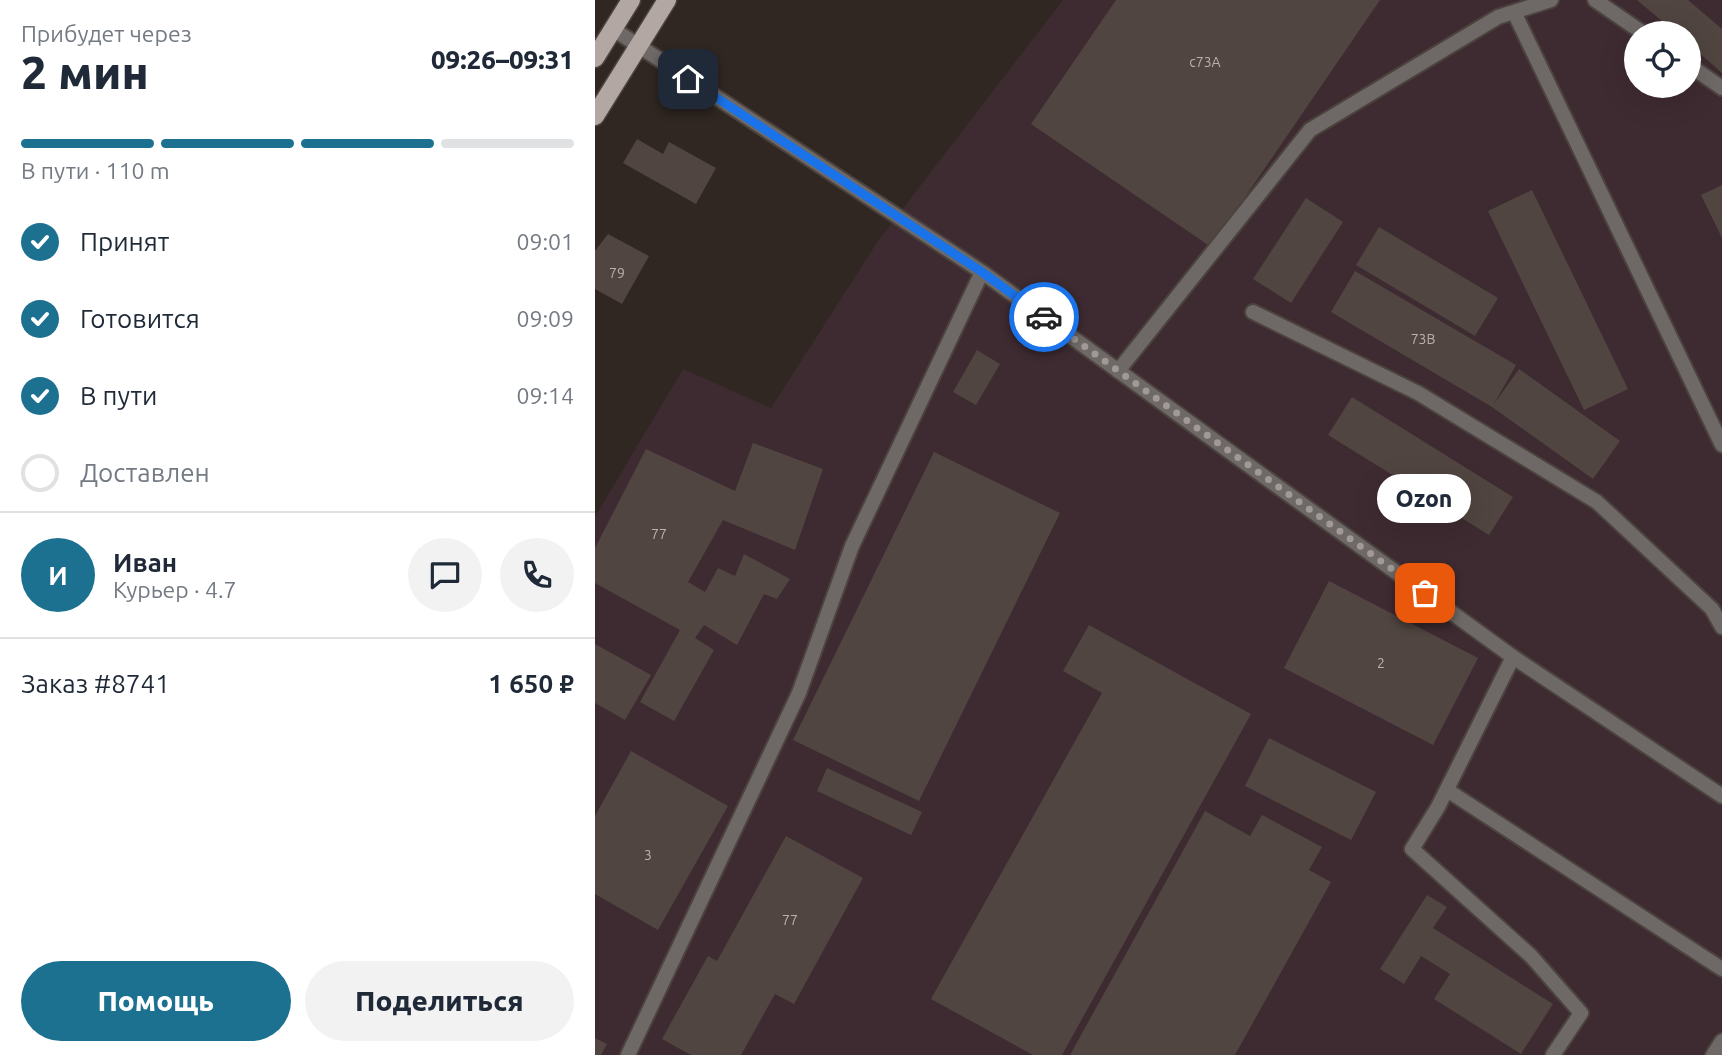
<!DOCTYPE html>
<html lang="ru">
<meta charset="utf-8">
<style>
:root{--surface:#fff;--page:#f2f2f3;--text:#1f2937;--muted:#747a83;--line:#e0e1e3;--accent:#1c7190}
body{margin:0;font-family:Ubuntu,sans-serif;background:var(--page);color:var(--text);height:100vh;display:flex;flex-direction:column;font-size:26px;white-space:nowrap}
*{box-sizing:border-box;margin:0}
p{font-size:23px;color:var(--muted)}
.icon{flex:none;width:38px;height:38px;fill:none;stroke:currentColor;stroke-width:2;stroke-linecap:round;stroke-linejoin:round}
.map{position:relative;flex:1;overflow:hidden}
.panel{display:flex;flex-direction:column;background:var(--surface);width:595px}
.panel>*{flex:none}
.tools{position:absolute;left:1029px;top:21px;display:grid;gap:14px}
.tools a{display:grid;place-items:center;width:77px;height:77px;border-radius:50%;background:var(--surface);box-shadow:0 7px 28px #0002;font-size:35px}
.pin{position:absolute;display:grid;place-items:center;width:60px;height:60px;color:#fff;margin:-30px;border-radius:14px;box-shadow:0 4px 10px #0006}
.courier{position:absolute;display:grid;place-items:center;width:70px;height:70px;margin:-35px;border:5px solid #1a73e8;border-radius:50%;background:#fff;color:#222;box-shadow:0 2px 9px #0007}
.bubble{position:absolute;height:49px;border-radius:24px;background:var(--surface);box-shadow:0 7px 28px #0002;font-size:23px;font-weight:800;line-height:49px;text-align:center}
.summary em{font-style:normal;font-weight:800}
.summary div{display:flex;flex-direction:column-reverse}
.summary{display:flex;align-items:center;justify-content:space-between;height:119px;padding:0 21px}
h1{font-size:46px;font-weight:800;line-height:52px}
.bar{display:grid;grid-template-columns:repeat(4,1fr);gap:10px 7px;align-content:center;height:84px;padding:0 21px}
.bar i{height:9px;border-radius:5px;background:var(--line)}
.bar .active{background:var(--accent)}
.bar p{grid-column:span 4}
.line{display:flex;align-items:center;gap:18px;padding:0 21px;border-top:2px solid var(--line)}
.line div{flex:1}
.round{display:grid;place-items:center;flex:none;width:74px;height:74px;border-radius:37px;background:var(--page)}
ol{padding:0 21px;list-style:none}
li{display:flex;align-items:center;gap:21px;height:77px}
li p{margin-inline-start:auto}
li .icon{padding:7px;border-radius:50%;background:var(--accent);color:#fff;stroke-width:4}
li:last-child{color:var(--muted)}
li i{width:38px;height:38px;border:4px solid var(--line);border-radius:50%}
.action{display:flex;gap:14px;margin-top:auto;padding:14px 21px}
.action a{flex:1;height:80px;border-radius:42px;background:var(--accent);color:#fff;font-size:28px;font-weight:800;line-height:80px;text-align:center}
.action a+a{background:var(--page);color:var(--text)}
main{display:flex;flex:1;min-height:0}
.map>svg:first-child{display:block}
.industrial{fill:#3e2b31;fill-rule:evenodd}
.building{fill:#504540}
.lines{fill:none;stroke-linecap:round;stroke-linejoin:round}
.lane-casing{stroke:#4c433e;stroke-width:18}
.street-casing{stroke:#4c433e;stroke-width:18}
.primary-casing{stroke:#4c433e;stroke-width:21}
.lane{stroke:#6e6967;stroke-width:14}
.street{stroke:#6e6967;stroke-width:14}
.primary{stroke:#b3a7a4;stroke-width:18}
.done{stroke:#a09995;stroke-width:7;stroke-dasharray:0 12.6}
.route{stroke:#1a73e8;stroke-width:9}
.labels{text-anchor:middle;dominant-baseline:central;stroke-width:7;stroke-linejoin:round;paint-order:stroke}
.number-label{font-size:14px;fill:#bab2ae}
</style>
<main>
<section class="panel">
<div class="summary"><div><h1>2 мин</h1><p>Прибудет через</p></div><em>09:26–09:31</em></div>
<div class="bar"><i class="active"></i><i class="active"></i><i class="active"></i><i></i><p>В пути · 110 m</p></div>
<ol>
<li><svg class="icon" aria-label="check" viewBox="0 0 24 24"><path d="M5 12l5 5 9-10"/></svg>Принят<p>09:01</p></li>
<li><svg class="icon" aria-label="check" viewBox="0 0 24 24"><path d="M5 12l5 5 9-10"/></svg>Готовится<p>09:09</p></li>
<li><svg class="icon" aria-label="check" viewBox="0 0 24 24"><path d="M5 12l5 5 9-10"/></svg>В пути<p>09:14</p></li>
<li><i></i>Доставлен</li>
</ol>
<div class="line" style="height:126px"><b class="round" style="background:var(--accent);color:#fff">И</b><div><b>Иван</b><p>Курьер · 4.7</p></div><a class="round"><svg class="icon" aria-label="chat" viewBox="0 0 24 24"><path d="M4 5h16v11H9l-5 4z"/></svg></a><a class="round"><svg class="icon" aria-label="phone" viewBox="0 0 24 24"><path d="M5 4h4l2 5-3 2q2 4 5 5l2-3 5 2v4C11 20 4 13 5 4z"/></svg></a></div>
<div class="line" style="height:91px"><div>Заказ #8741</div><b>1 650 ₽</b></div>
<div class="action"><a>Помощь</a><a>Поделиться</a></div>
</section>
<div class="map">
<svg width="1127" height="1055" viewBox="0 0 1127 1055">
<rect width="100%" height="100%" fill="#302722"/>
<path class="industrial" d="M468,0H1127V1055H0V517L88,369L176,408L283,241ZM1041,33H1094V86H1041Z"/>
<path class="building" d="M521,0H785L616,247L436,124Z
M1042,0H1093L1127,29V73L1094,44V33H1081Z
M42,139L68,154L74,142L121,168L101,204L28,163Z
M1127,185V238L1106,195Z
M937,190L1033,389L989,410L893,211Z
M711,198L748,222L696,303L658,279Z
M784,227L903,298L880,336L761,265Z
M13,234L54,256L27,304L0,289V251Z
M760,271L921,365L899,404L924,369L1025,441L998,479L897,407L736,312Z
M382,350L405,364L381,405L358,392Z
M757,397L918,497L894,535L733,435Z
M158,443L228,469L200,550L128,520L93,582L110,592L123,568L140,576L149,554L195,579L182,599L169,594L142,645L109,625L100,638L119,650L79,721L45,702L85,630L0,583V548L51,449L140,491Z
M339,452L465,513L324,801L198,740Z
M734,581L883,658L838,745L689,668Z
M494,625L656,714L467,1055H438L336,999L507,693L468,671Z
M0,644L56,675L30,720L0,703Z
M674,738L781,792L756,840L650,786Z
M36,751L133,806L63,930L0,894V816Z
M232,768L327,812L316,835L222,791Z
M610,811L655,836L667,815L727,847L714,870L736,882L640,1055H475Z
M191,836L268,878L199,1004L180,994L146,1055H96L67,1039L113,956L122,961Z
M832,895L852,907L838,928L958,1004L926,1054L839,999L855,974L826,956L809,984L785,969Z
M0,1038L12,1044L6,1055H0Z"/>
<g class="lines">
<defs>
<path id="lane" d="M1000,0L1048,33
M919,12L1127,445
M1094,65L1127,88
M658,312L823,393L1002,502L1117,609L1127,627
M523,371L715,130L903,17L956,0
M918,657L843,807L817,849L936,956L986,1013L958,1055
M852,790L1127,969
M1118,1055L1127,1041"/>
<path id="street" d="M18,29L387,272L918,657L1127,796
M33,1055L204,693L257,546L387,272"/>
<path id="primary" d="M0,58L36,0
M0,116L72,0"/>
</defs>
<use href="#lane" class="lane-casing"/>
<use href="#street" class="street-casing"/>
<use href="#primary" class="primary-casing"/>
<use href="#lane" class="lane"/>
<use href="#street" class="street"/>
<use href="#primary" class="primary"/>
</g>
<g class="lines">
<path class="done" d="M449,317L830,593"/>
<path class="route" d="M93,79L387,272L449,317"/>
</g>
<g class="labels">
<g class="number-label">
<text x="610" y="62">с73А</text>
<text x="22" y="273">79</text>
<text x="828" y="339">73В</text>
<text x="64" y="534">77</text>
<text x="786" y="663">2</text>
<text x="53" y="855">3</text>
<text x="195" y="920">77</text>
</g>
</g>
</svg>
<div class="tools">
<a><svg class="icon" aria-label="locate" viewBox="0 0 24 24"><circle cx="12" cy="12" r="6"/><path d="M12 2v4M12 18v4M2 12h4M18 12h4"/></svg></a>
</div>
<div class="pin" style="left:830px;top:593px;background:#ea580c"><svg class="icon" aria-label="bag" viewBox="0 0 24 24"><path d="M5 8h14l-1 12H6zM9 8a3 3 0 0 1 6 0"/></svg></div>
<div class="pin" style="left:93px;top:79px;background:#1f2937"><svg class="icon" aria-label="home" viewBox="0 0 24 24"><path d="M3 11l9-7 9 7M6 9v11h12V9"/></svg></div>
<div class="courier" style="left:449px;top:317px"><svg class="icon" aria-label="car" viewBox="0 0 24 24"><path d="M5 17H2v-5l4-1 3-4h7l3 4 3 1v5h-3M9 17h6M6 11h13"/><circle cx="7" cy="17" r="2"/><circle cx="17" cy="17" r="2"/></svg></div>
<div class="bubble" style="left:782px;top:474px;width:94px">Ozon</div>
</div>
</main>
